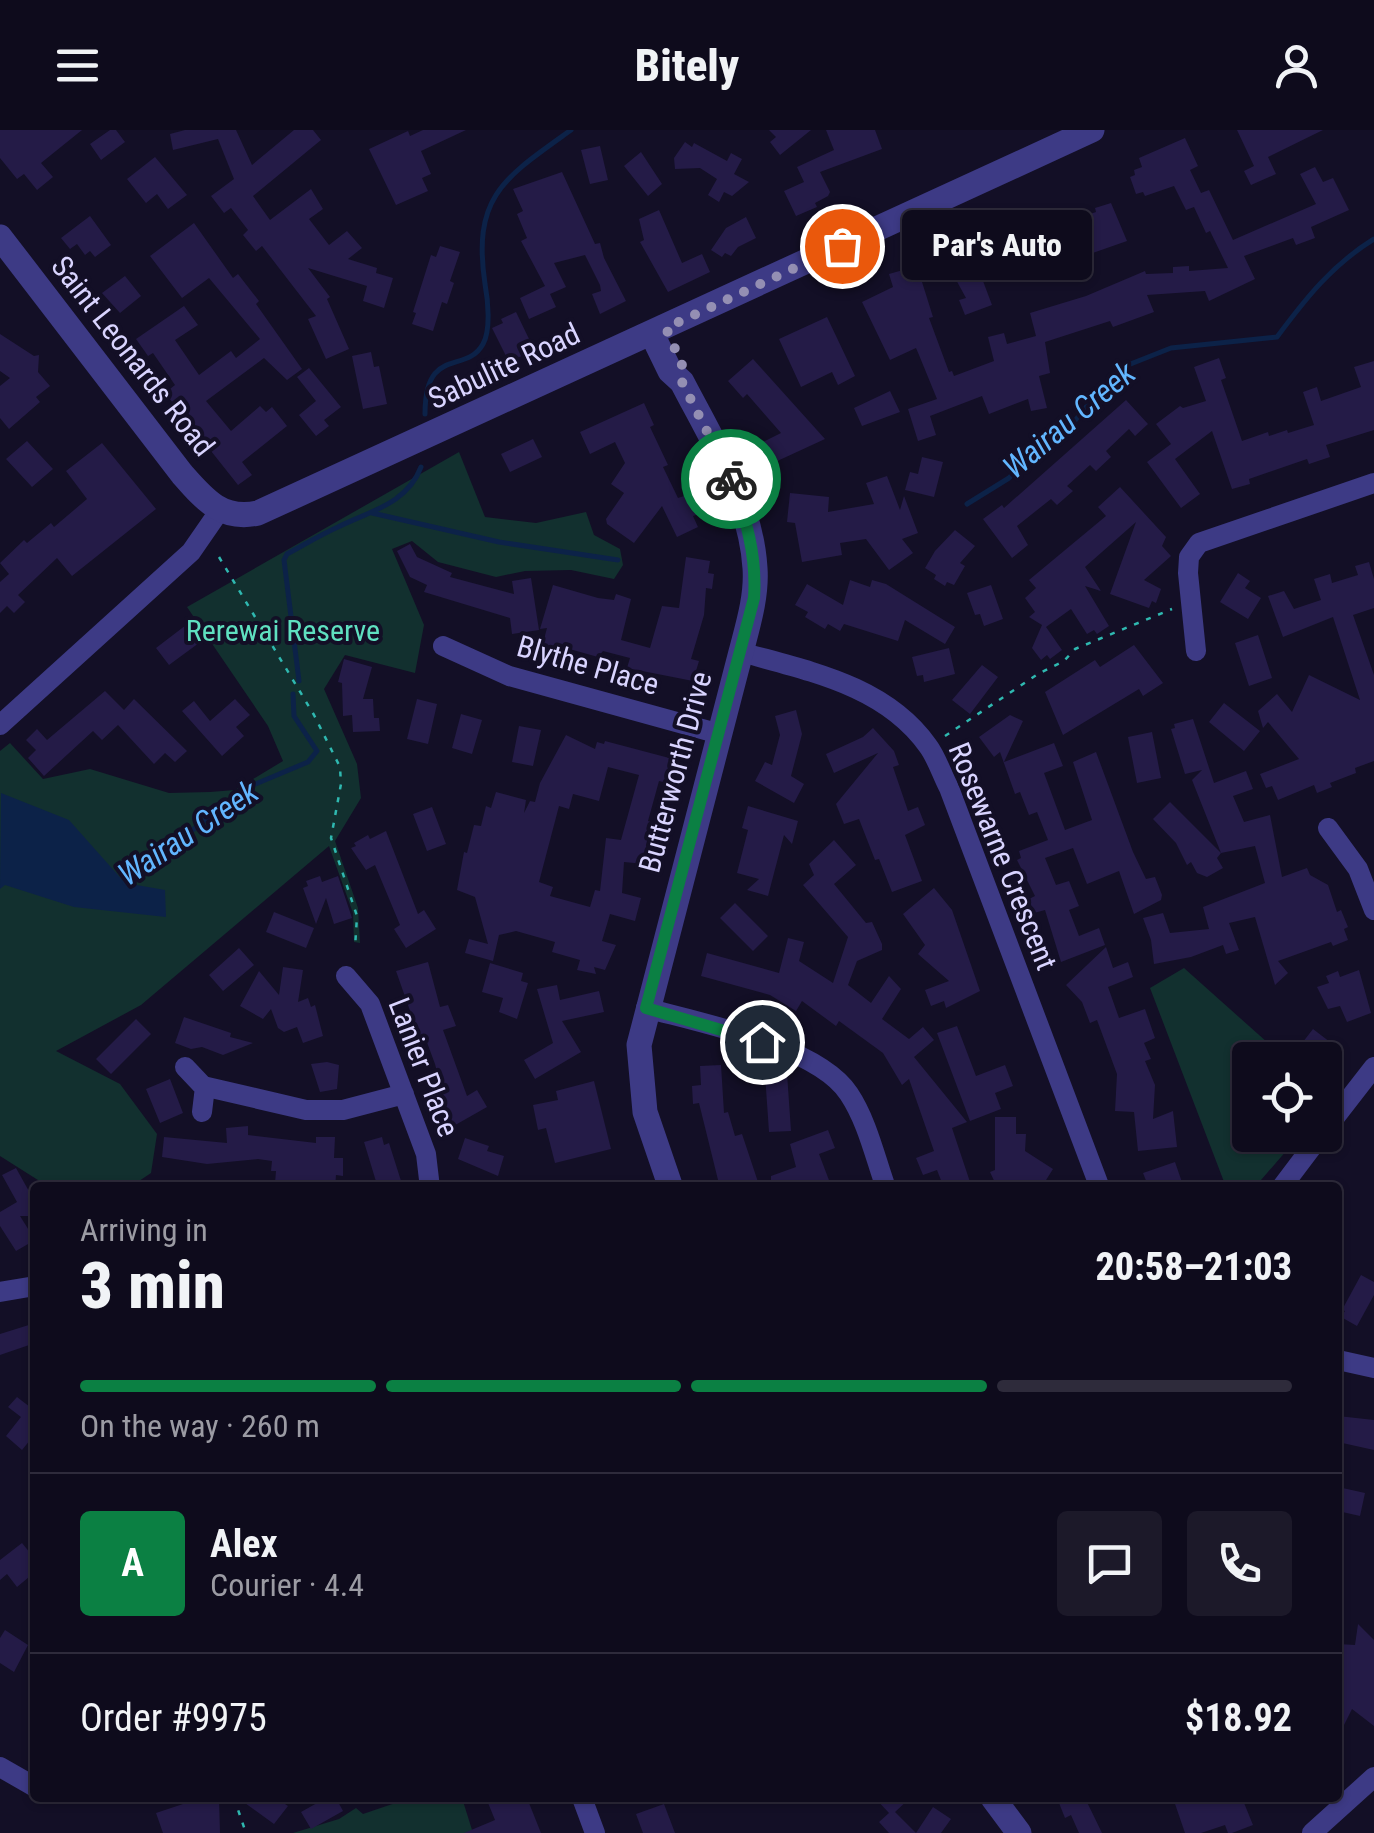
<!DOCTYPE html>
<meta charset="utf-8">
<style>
:root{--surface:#0e0b1c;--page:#1c1929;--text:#f1f3f6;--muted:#9b9ba3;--line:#2e2b3b;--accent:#0b8043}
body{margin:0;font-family:"Roboto Condensed",sans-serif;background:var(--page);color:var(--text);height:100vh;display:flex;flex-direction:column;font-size:38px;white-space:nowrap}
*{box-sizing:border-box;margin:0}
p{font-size:32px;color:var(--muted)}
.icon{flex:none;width:55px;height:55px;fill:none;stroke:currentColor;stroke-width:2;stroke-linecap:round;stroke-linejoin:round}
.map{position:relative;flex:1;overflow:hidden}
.drawer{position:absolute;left:30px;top:1052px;width:1312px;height:620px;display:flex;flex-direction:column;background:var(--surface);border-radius:10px;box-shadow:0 2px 8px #0004,0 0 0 2px var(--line)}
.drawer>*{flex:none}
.tools{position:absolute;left:1232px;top:912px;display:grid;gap:20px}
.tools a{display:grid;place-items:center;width:110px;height:110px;border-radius:10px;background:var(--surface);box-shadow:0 2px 8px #0004,0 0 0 2px var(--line);font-size:50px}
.pin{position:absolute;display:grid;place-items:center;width:85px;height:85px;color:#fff;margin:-42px;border:5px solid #fff;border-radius:50%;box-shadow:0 2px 10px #0007}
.courier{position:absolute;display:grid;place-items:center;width:100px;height:100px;margin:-50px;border:8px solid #0b8043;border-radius:50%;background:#fff;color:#222;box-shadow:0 2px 12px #0007}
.bubble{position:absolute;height:70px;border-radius:10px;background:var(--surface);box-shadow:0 2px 8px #0004,0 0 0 2px var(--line);font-size:32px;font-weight:800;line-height:70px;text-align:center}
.overview em{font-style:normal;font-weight:800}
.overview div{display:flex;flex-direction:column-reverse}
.overview{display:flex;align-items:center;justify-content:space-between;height:170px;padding:0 50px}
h1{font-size:65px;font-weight:800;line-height:75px}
.bar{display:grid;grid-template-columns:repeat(4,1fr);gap:15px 10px;align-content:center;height:120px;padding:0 50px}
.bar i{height:12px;border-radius:8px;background:var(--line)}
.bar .on{background:var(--accent)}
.bar p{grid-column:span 4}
.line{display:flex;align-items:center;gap:25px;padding:0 50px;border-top:2px solid var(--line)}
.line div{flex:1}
.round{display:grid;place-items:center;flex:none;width:105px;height:105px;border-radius:10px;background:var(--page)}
header{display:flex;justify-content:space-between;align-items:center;height:130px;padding:0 50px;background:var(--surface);font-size:45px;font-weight:800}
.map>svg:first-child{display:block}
.green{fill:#12302f}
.water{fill:#0c2248}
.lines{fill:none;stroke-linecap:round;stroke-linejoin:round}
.stream{stroke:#0c2248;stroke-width:5}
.building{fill:#241b47;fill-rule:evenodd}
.path{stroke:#2fb8b0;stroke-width:2.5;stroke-dasharray:5 8;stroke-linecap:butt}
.minor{stroke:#3d3a85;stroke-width:20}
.tertiary{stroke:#3d3a85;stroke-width:25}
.done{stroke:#948fb3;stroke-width:10;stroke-dasharray:0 18}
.route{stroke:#0b8043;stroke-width:12}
.labels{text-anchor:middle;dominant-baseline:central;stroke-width:8;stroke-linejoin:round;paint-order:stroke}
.street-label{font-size:30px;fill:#d9d4ff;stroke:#130f26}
.park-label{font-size:30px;fill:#5fe0c0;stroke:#130f26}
.water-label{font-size:32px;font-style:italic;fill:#62b6ff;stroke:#130f26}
</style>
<header><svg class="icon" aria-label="menu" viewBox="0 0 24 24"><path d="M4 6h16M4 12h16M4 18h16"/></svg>Bitely<svg class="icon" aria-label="person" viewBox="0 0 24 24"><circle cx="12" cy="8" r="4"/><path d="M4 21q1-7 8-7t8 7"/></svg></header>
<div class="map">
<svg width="1374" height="1703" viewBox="0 0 1374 1703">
<rect width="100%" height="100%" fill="#130f26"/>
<path class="green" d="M459,322L485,387L536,393L586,382L594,405L620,419L623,435L614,449L571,440L525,441L496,447L438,432L412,411L392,419L424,495L415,543L345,525L324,559L357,634L361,668L335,711L358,778L360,813L354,812L353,783L329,716L141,875L56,921L120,954L157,1004L151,1043L130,1057H49L0,1026V621L10,613L43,649L90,639L169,663L210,662L235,660L283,631L268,596L187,477Z
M1184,838L1287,930H1250V1005H1300L1255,1057H1226L1150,858Z
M410,1668H462L473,1703H293L339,1689L356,1678L363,1684Z"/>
<path class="water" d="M1,663L69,690L125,753L165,760L166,787L74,777L5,755L0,759Z"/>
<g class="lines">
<path class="stream" d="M425,284C425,215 466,245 483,214C491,200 488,170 485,154C472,66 504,48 571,0
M967,374L1009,348L1041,314L1073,293L1100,260L1128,235L1171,218L1277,207C1306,168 1332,135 1374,109
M372,383L499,412L618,430
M299,551L284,430L287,424C304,415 320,405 338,397C370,381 407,374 421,337
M125,753L246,658L308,632L317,621L294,586L293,564"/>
</g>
<path class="building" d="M0,0H82L41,33L53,47L37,60L24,44L17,49L0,28Z
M110,0H116L125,12L101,30L90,14Z
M185,0H236L252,35L294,0H313L321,10L253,66L270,90L311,59L323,79L309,89L329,115L347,101L362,118L348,129L377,138L376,143L393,148L384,178L363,171L367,156L308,138L330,167L327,169L349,219L326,229L308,189L316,186L262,116L256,121L243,105L248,100L231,78L224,83L211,66L234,49L218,9L173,20L170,4Z
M423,0H466L421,21L431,44L422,48L428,61L396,75L369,19L408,1L410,6Z
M769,0H811L780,25L770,12L776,7Z
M826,0H875L882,19L820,42L830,62L828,66L815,73L817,77L796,86L784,61L804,52L797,37L834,20Z
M1237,0H1323L1268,27L1276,44L1251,55L1244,41L1254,36Z
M1185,8L1198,36L1190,40L1201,63L1209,60L1233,110L1316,74L1300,44L1315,37L1323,52L1333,48L1349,80L1311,97L1315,108L1296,115L1293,108L1244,126L1255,149L1209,171L1205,161L1147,165L1154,182L1113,197L1110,191L1045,212L1050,243L1039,246L1047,278L1031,281L1028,269L989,284L982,266L930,286L936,305L918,311L908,279L937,269L919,225L916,218L890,230L862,172L893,157L889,144L917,136L933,187L929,188L949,242L952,241L954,246L994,231L988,207L1004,203L1007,214L1036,206L1030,183L1086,166L1145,141L1146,144L1173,143V137L1189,136V141L1228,138L1210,101L1206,103L1194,77L1186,80L1174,56L1145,66L1143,62L1136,64L1130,47L1135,45L1134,40L1142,37L1139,28Z
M685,12L692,17L694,13L727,31L731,23L742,29L734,44L749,52L732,66L724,62L719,72L708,65L717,49L700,38L675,39L674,28Z
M600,16L608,50L590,54L581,20Z
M641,22L662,54L648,66L624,36Z
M155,27L187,65L168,79L157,64L146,73L127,49Z
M562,42L595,114L600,113L604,128L626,171L600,184L592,164L601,161L600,155L585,125L554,133L566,157L550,164L556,177L529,189L520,168L545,156L521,111L527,108L517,84L523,81L513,59Z
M1111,73L1127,111L1067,132L1063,121L1059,122L1050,98L1096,82L1095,78Z
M659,80L682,133L702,124L710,142L668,162L640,112L644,110L639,89Z
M90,86L111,115L95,127L90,121L85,125L77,114L70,119L61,108Z
M746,87L756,108L738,117L731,126L725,123L722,127L711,120L726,98Z
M1019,90L1027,116L1010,121L1012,125L984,133L987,139L980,143L992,175L965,185L959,170L966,168L943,126L960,117L957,111L964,108Z
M194,93L233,148L238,144L259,171L256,174L302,239L287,250L264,228L206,271L231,301L260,276L266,282L272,277L287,296L242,332L252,345L238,355L165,263L175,255L153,223L148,226L136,209L184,176L198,195L175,210L199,245L231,221L236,228L260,209L209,148L182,168L150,126Z
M440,116L460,122L450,151L454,153L447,174L442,172L433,201L412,194L416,183L413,182L431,125L436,127Z
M125,146L141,166L120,183L102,163Z
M516,182L530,211L525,214L530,222L509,232L492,198L503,193L501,189Z
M827,187L855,246L838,255L832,242L801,257L779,209Z
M0,204L34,226L39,225L38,242L50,256L36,267L40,272L9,299L0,288V256L10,248L0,241Z
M371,222L374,237L379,236L387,274L363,279L352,226Z
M1219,228L1226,248L1221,250L1242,311L1268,302L1269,306L1287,300L1288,303L1314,295L1303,262L1317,257L1321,271L1361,257L1354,237L1374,231V300L1326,315L1330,327L1309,334L1307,329L1249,349L1250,354L1232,359L1212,301L1175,329L1200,364L1181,378L1147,332L1171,314L1156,294L1180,276L1183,278L1206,271L1194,237Z
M753,229L825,309L773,333L763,312L781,303L747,264L743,268L728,251Z
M309,238L341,277L324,290L329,296L316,306L299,285L316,271L297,247Z
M890,261L900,282L862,296L854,278Z
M1126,270L1148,294L1135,306L1129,299L1106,321L1111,327L1096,341L1090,335L1067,356L1073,361L1057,375L1051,369L1017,396L1028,415L1012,428L983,389L1002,375L1004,378Z
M644,273L654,295L650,297L668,335L663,337L678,368L684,366L687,372L692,370L699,384L693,386L698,397L677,407L662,376L634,413L607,394L606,389L624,363L611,354L625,333L615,312L590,324L580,302Z
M533,309L542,327L510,342L501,324Z
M27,311L53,339L32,357L6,329Z
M102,313L156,379L72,446L57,428L18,465L25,472L14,483L7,476L0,483V452L9,444L0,433L24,410L27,413L51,393L54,397L87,369L66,341Z
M922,327L943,332L934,367L905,360L910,342L918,344Z
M887,346L900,380L904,366L918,403L902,409L913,423L889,440L866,409L840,413L842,425L802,432L795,393L787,392L790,363L829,367L828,382L874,374L866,353Z
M1120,357L1166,407L1162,416L1171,426L1144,450L1161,459L1156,473L1152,471L1149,478L1110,464L1136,392L1085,437L1101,461L1085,456L1109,496L1097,504L1094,500L1087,504L1071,479L1046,497L1062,520L1050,529L1047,525L1041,530L1032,518L1042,495L1029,487L1035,482L1025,468L1036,458L1029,450L1106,386L1098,377Z
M955,400L975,416L960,433L965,436L954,455L947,452L945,456L934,449L936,445L925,438L935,421Z
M410,414L417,427L452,443L450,447L514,464L512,451L531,448L539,500L512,504L510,488L424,462L427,455L410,447L397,421Z
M686,427L710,431L708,443L714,444L712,459L706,458L704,485L691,529L699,531L693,551L627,538L630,528L603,521L598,527L566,518L564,525L542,517L547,498L540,499L553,455L598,468L614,470L616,464L631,469L621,510L650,518L662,476L679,478Z
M1369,432L1374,449V478L1353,485L1374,545V631L1355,638L1356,643L1330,653L1332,657L1317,663L1314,655L1278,670L1272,656L1266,658L1260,644L1299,629L1268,592L1263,598L1258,581L1277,564L1292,582L1309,545L1360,570L1333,487L1283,507L1268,466L1284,461L1294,479L1321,470L1314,449L1330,444L1332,453L1358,445L1355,436Z
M1238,443L1250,451L1245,458L1261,468L1248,489L1220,472Z
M850,450L870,457L872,450L886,454L955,497L945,514L905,490L898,511L844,494L840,501L828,494L825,499L805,487L808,482L795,475L807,454L843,475Z
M991,455L1003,489L984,496L980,484L975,485L967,463Z
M190,492L203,510L169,535L156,518Z
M1258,505L1272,548L1249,556L1235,513Z
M1134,515L1163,553L1143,566L1139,559L1063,605L1045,562L1095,530L1100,537Z
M949,518L955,544L924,552L923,545L917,546L912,527Z
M344,529L372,537L363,569H373L374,588H379L380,601L353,602L352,585L343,586L342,553L338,552Z
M982,535L998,547L970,584L952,570Z
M105,561L124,580L134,569L187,621L175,632L165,623L154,634L118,595L102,610L93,601L44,646L28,628L36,620L26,610L37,599L47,610Z
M235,569L250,585L236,597L244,606L222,626L182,581L194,571L210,591Z
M417,569L437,574L428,614L407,609Z
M1224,573L1260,601L1244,621L1209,592Z
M796,580L802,604L791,646L804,654L794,673L755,651L765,632L772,635L780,605L775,586Z
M461,584L482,590L472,624L452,618Z
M1010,585L1023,591L1004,632L1054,613L1063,636L1044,643L1065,700L1092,690L1073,632L1096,622L1133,722L1146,749L1155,747L1162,765L1161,770L1134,784L1119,741L1087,754L1073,718L1045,728L1056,755L1069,751L1079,776L1069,780L1079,806L1099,798L1105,815L1061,832L1045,780L1034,783L1029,769L1035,766L1017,730L1021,728L1019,721L1048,710L1037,682L1029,685L1020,662L1015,664L1000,622L994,627L979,607Z
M1193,589L1214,653L1246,641L1253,659L1233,666L1244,692L1270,685L1282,747L1307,738L1310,745L1328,755L1337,782L1341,780L1348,797L1344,799L1348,810L1333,816L1331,812L1278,831L1288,843L1275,855L1255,787L1229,793L1239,820L1226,824L1223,815L1191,827L1154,834L1151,810L1143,788L1163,783L1170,803L1209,799L1203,777L1265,753L1255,716L1221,723L1192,650L1202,640L1185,644L1171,599L1175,598L1174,594Z
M519,596L541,600L533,636L512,632Z
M873,598L894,621L899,635L893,637L908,681L918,677L925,695L905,705L922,751L892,762L879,729L875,730L859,689L844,694L836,674L878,623L834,643L826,624L863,607Z
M1152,602L1161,648L1137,653L1128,607Z
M566,605L595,619L597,612L604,614L605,611L673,629L667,653L659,651L648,691L656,694L653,706L648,705L645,734L624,732L622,763L641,768L635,791L610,784L602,811L616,815L605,840L594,837L596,844L577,840L580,830L552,822L555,812L516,801L499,805L493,831L465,823L469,809L488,814L475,767L457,760L464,722L467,723L474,695L481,696L486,676L491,678L496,662L526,670L524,683L530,671L535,672L540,653ZM608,637L639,645L621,710L606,708L600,761L595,760L590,777L550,766L553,757L539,752L559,676L569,679L573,664L599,671Z
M1170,672L1221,723L1217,728L1223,738L1207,747L1197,743L1191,732L1187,735L1176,713L1153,689Z
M748,676L798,691L792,714L784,705L768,766L747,760L759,749L737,743L748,700L742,698Z
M432,677L446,714L427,721L413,684Z
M386,701L418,784L424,780L436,799L406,818L394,799L400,795L375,735L366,740L351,718L356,716L354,713L368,705L370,709Z
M834,710L856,735L834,754L866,793L872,792L882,814V820L857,831L848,855L871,873L889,846L901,859L882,889L909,909L923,897L934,910L914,927L967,992L952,998L972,1058H944L937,1040L923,1045L916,1028L934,1021L909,949L902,955L883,923L839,891L836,896L802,871L796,881L770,865L701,846L707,823L779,843L788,808L804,812L799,831L833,853L848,807L803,755L814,745L809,734Z
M320,746L322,752L338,746L352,788L334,794L326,768L316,794L303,758L308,756L306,751Z
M934,758L952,780L980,861L946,878L944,871L931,876L925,860L949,851L918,824L925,815L903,784Z
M735,773L768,806L753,821L720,788Z
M274,782L314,798L306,818L266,802Z
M1106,817L1113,838L1128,832L1133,847L1108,857L1119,888L1145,879L1155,908L1144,913L1151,929L1145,931L1155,955L1153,989L1173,981L1177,1017L1138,1021L1134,982L1115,981L1117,944L1097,890L1090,893L1082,872L1066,855Z
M239,818L254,835L223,861L209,845Z
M428,832L440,877L448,875L456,896L443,900L467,966L477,960L487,977L450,998L441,980L446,977L435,934L425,907L420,909L396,841Z
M490,833L523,843L521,851L528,853L517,889L499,882L503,868L482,862Z
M283,837L303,840L298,872L308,868L311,877L315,875L323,906L303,913L297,897L284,902L278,898L271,879L263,889L240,876L259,841L279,865Z
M1359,840L1371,883L1347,892L1340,876L1328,879L1317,857L1329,853L1326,846L1338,841L1340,847Z
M557,855L560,870L599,861L604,882L562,891L581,922L535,949L524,930L553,913L537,859Z
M184,887L231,903L230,907L253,913L223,925L202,917L191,919L175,913Z
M136,889L151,904L111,944L96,929Z
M957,896L976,946L1005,935L1013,956L995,963L1001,979L970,991L937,903Z
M1313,899L1343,922L1325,945V930H1316L1299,917Z
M327,932L339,935L337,959L320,962L311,934Z
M721,935L724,983L728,982L735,1006L742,1004L760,1058H720L699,973L693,974L692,956L701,955L700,936Z
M787,943L791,1001L769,1002L765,944Z
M170,949L183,983L160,993L146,959Z
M594,951L611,1019L555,1033L546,998L538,1000L533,975L558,970L556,961Z
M995,987H1016V1004H1026L1025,1021L1053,1039L1041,1058H1018L1009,1052L997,1057L990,1042L995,1040Z
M248,996V1005L316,1013V1007H335L334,1028H343V1046L336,1045L335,1058H306L275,1053L276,1041H271L272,1031L258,1029L207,1034L162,1027L164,1007L227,1013L226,998Z
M828,1000L835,1018L819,1024L832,1058H771V1046L796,1037L790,1014Z
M382,1007L384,1015L389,1013L402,1054L391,1058H378L364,1012Z
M465,1008L489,1016L487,1021L504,1026L498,1046L458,1029Z
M1175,1032L1184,1058H1149L1143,1043Z
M16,1038L35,1072V1086H20L35,1110L16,1121L0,1096V1082L17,1072L2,1045Z
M1361,1145L1374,1152V1165L1357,1196L1341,1187L1345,1181L1342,1180Z
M32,1194L35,1213L0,1225V1204Z
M17,1267L30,1277L35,1270V1304L22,1320L6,1306L21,1287L8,1277Z
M1338,1286L1374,1290V1320L1338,1312Z
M1338,1357L1365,1363L1360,1386L1338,1381Z
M22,1413L35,1429V1442L17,1457L7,1444L0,1450V1430Z
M1358,1494L1374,1510V1596L1352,1579L1338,1607V1540L1343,1534L1338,1529L1344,1523L1338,1514L1355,1515Z
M5,1500L28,1515L14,1542L0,1533V1508Z
M195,1668H219L220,1703H163L156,1683L195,1670Z
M238,1668H276L288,1676L274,1694Z
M326,1668H336L343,1681L311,1699L301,1682Z
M486,1668H527L541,1703H464L495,1690Z
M875,1668H910L895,1682L916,1703H889L879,1692L889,1683Z
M1057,1668H1085L1102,1703H1079L1071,1685L1065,1688Z
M1173,1668H1242L1253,1695L1232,1703H1228L1225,1695L1201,1703H1185Z
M664,1674L675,1703H643L636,1684Z
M933,1677L951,1689L941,1703H916Z"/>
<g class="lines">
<path class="path" d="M219,427L314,585L340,637L341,654L331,708L357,786L355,818
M945,606L1038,544L1064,531L1075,519L1172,479
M234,1668L246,1703"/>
<path class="minor" d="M443,516L509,546L720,604
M1196,521L1188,443L1189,427L1199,413L1374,353
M741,522C808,541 885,555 928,616C937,628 942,645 949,658L1100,1058
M0,595L191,422L220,380
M1328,698L1358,739L1374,780
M346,846L370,874L426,1024L430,1058
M646,878C701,893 818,916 849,964C867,991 875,1027 886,1058
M185,937L203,956L306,980H343L404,964
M202,982L205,957
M1325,1000L1374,937
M1281,1058L1321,1005
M0,1162L35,1156
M1338,1230L1374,1238
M0,1637L35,1657
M582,1668L595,1703
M1312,1703L1374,1647"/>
<path class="tertiary" d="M0,107L182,344C204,369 222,391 258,383L1092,0
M652,204L670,241L682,252C712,310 751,371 755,438C757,466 748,495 741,522L639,915L645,982L671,1058
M993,1668L1019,1703"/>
</g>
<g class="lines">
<path class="done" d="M731,349L682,252V235L666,198L842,116"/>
<path class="route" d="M731,349C746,389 757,425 754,468L646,878L762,912"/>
</g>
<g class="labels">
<g class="street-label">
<text transform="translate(133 226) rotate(52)">Saint Leonards Road</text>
<text transform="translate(504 236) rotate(-25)">Sabulite Road</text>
<text transform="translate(588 535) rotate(16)">Blythe Place</text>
<text transform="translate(675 642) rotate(-75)">Butterworth Drive</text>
<text transform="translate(1003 726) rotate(68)">Rosewarne Crescent</text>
<text transform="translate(424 937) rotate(69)">Lanier Place</text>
</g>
<g class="park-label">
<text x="283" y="500">Rerewai Reserve</text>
</g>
<g class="water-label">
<text transform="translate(1069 290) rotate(-40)">Wairau Creek</text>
<text transform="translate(188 703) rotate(-34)">Wairau Creek</text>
</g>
</g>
</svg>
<div class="tools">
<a><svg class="icon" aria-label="locate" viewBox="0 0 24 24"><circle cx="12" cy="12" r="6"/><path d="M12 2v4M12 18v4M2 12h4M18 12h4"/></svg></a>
</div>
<div class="pin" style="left:842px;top:116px;background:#ea580c"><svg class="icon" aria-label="bag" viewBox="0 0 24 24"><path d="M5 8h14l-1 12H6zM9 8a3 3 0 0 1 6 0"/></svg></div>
<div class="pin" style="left:762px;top:912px;background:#1f2937"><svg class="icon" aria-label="home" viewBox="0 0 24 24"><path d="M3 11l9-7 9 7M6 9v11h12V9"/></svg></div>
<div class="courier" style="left:731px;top:349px"><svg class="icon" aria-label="bike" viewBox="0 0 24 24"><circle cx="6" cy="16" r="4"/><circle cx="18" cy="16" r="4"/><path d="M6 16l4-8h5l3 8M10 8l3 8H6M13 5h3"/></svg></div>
<div class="bubble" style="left:902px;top:80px;width:190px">Par's Auto</div>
<section class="drawer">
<div class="overview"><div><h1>3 min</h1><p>Arriving in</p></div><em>20:58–21:03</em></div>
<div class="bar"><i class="on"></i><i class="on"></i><i class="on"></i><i></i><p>On the way · 260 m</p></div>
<div class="line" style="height:180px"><b class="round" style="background:var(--accent);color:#fff">A</b><div><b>Alex</b><p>Courier · 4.4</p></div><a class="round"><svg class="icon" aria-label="chat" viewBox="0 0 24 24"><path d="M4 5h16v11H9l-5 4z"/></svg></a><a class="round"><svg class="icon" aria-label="phone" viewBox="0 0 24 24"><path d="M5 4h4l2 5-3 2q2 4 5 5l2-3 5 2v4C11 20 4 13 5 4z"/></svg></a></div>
<div class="line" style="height:130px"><div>Order #9975</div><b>$18.92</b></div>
</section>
</div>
